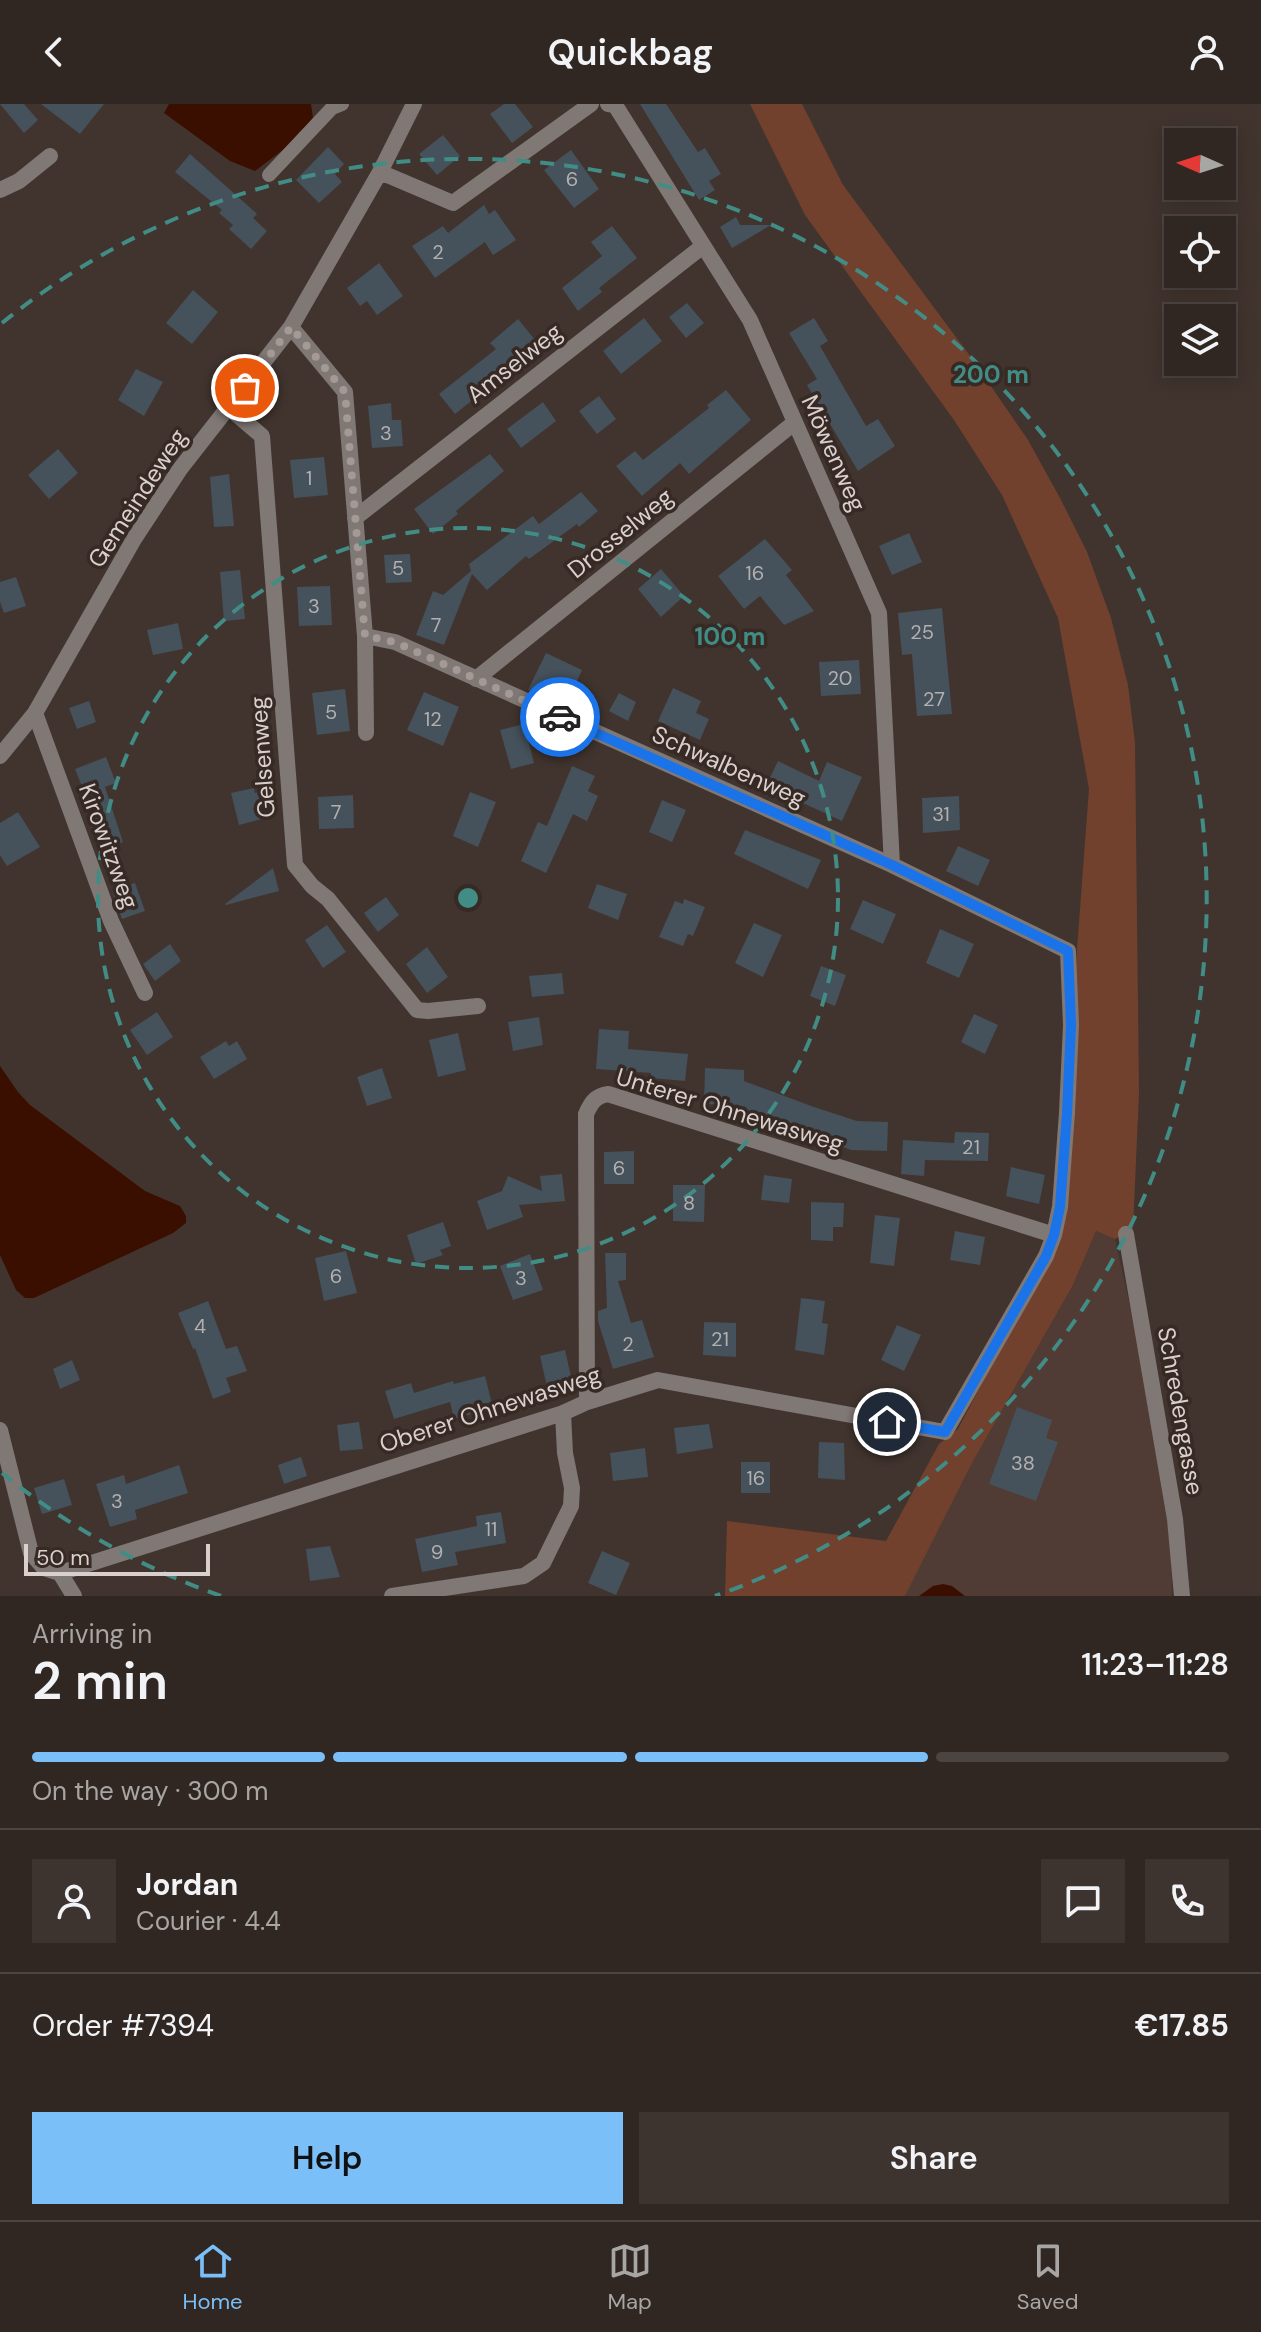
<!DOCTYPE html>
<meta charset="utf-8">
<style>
:root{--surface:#312722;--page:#3d332f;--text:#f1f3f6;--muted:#a8a5a5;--line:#4c4440;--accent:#7abff8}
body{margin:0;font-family:"DM Sans",sans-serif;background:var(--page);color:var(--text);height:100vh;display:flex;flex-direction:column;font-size:30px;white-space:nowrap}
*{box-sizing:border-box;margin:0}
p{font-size:26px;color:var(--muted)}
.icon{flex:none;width:44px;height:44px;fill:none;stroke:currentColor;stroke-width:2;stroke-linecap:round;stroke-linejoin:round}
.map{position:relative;height:1492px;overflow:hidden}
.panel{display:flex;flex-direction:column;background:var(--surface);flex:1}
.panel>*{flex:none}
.needle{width:52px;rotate:273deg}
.buttons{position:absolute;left:1164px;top:24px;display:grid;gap:16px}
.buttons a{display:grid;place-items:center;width:72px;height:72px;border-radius:0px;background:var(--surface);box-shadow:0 4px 20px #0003,0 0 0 2px var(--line);font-size:40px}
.scale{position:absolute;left:24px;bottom:20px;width:186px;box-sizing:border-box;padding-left:8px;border:4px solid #d9d0cd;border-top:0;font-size:22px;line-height:28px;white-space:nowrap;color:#d9d0cd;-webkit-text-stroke:6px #372924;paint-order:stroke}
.pin{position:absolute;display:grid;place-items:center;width:68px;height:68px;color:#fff;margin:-34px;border:4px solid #fff;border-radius:50%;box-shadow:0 2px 8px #0007}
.courier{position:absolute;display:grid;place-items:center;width:80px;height:80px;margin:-40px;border:6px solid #1a73e8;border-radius:50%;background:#fff;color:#222;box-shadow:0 2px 10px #0007}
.summary em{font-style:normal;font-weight:600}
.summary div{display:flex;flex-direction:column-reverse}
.summary{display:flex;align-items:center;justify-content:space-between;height:136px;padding:0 32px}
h1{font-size:52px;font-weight:600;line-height:60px}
.bar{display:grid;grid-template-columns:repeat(4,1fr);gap:12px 8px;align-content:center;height:96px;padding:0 32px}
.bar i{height:10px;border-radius:6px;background:var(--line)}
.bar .on{background:var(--accent)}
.bar p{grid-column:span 4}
.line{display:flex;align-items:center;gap:20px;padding:0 32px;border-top:2px solid var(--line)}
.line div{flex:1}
.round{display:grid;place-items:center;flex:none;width:84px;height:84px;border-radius:0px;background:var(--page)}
.primary-button{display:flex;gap:16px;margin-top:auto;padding:16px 32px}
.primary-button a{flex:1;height:92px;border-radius:0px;background:var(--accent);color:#111;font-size:32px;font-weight:600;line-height:92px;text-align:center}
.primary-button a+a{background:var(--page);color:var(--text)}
header{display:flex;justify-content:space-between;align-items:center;height:104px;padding:0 32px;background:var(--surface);font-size:36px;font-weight:600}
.tabs{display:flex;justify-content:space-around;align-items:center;height:112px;border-top:2px solid var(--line);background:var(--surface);font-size:22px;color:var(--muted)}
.tabs a{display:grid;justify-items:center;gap:4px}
.tabs .on{color:var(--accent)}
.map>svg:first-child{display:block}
.built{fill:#503c34}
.green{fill:#71412e}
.water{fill:#3b0f00}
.building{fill:#45515b}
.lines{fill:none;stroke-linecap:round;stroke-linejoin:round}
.service{stroke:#7f7875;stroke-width:14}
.minor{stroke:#7f7875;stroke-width:16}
.done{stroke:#a49995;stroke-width:8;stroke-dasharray:0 14.4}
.route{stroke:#1a73e8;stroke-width:10}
.ring{fill:none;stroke:#428c86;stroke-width:4;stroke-dasharray:14 10}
.labels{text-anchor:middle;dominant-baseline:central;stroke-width:7;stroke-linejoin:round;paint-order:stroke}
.number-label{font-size:20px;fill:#b4b0b0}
.street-label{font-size:24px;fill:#d9d0cd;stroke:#372924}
.centre{fill:#428c86;stroke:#372924;stroke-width:4}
.ring-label{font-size:24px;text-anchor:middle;font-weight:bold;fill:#428c86;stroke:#372924;stroke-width:7;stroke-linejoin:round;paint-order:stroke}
</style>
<header><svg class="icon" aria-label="back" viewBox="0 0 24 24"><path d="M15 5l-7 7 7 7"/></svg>Quickbag<svg class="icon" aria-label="person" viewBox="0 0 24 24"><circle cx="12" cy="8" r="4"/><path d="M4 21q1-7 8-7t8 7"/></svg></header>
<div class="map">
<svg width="1261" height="1492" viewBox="0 0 1261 1492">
<rect width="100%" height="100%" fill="#41342e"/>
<path class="built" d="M1096,1127L1115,1135L1143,1260L1171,1415L1172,1492H905L972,1359L1073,1181Z"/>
<path class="green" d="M750,0H802L843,81L973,256L1028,336L1060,394L1087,448L1111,514L1128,581L1135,639L1139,988L1133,1125L1115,1135L1096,1127L1073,1181L972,1359L905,1492H725L727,1417L886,1437L939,1340L958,1325L1060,1132L1068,1090L1077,845L1089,685L1058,514L1002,391L954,316L805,111Z"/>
<path class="water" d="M169,0H311L313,14L292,39L255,67L230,57L164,9Z
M0,962L18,988L30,1001L145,1087L180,1102L186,1112V1119L173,1129L34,1194H25L16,1186L0,1151Z
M943,1480L952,1482L965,1492H919L933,1482Z"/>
<path class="building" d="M0,0H24L38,16L24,29Z
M41,0H104L80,30Z
M504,0H515L533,23L512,39L490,10Z
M640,0H666L698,48L705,44L721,70L709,77L715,86L699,96Z
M443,31L460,52L437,71L419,50Z
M328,43L344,60L335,70L342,78L319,99L296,76Z
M571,46L599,85L574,104L544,66Z
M190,50L257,110L253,114L267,127L251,145L229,125L233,121L219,109L222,106L175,68Z
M484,101L489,110L495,106L516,136L493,151L485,138L435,174L412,142L443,122L448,129Z
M736,113L740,121H771L732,144L720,123Z
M612,122L637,154L599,184L602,188L578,207L562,184L602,152L591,138Z
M379,159L403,192L377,211L367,197L360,202L347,184Z
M193,186L218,208L192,240L166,219Z
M687,199L704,219L686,234L669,213Z
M644,214L662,237L621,270L603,247Z
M814,214L828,237L820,242L866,322L878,315L895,342L858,367L807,281L817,275L789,229Z
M518,215L540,242L455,310L439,290L496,245L490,239Z
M136,265L163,278L144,312L118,296Z
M726,286L751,316L689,370L680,359L642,392L616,362L635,347L643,356L709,304L707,301Z
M599,292L616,315L597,330L579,307Z
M543,298L556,317L521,344L507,325Z
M391,299L392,316H401L403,342L372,344L368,302Z
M58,345L78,369L49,395L28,371Z
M490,350L504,367L456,407L458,410L433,430L414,405Z
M324,353L328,391L294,394L290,356Z
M229,370L234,422L214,423L210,373Z
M581,388L598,407L579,423L577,420L529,455L526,452L487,486L472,470L444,541L416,531L433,487L443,491L471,467L469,460L533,412L539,420Z
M909,429L922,458L892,471L879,442Z
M765,435L792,466L786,471L814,507L784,521L760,492L744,505L718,472Z
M410,450L412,478L386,479L384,451Z
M661,465L684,492L661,513L638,485Z
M240,466L245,515L224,517L220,468Z
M16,473L26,502L4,509L0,498V478Z
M330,482L332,521L299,522L297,483Z
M942,504L952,610L917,612L912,550L902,551L898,509Z
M178,519L183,545L153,551L147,526Z
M546,549L582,566L569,595L548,584L535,589L528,586Z
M859,556L861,590L821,592L819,558Z
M673,584L701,597L696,609L709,615L700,636L658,617Z
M345,585L350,627L317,631L312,589Z
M424,588L459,603L443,642L407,626Z
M619,589L636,598L628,617L609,607Z
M89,597L96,618L77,625L69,604Z
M524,620L534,659L511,665L500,626Z
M106,653L116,679L105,683L123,738L99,746L89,715L94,713L75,665Z
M778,657L819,677L827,658L862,673L842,717L766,682Z
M572,662L595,672L588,687L598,692L587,717L573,710L546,769L521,757L538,718L547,722Z
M254,684L255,689L263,687L269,713L239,721L231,689Z
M470,688L496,698L478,743L453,732Z
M353,691L354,724L319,725L318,693Z
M959,692L960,726L923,729L922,694Z
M662,696L686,706L672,738L649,728Z
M18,708L40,743L7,762L0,751V719Z
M745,726L821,756L808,785L734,750Z
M958,742L990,756L978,782L946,767Z
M273,764L279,787L226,801L225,800Z
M135,779L145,807L122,815L112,787Z
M597,780L627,790L618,816L588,804Z
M386,793L399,811L378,828L364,809Z
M684,795L705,803L693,832L688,830L683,842L659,833L675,797L683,800Z
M863,796L896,810L883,840L850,825Z
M754,819L782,831L763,873L735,859Z
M327,821L346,848L323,864L305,836Z
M940,825L974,840L959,874L926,859Z
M170,840L181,857L155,877L143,860Z
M427,843L448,873L427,889L406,860Z
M821,862L846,871L835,902L810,892Z
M562,869L564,890L532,893L529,872Z
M157,908L173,933L147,951L130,926Z
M974,910L998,921L985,950L961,938Z
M539,913L543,941L513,947L508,918Z
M599,925L629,927L628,945L688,950L685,977L651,974V969L596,965Z
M458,929L466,966L438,973L429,936Z
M226,937L229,942L237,937L247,955L214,975L200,953Z
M382,964L392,994L367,1002L357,973Z
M705,964L744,966V977L814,1003L857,1017L888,1018L887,1047L851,1046L731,1001L704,1000Z
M955,1028L989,1029L988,1057L925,1056L924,1072L901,1070L903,1036L954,1039Z
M634,1047V1080H604V1048Z
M1011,1063L1045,1071L1039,1100L1006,1092Z
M562,1070L565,1097L519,1101L523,1113L487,1126L477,1097L502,1087L508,1072L542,1087L540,1072Z
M764,1071L792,1075L789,1099L761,1096Z
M673,1081H705L704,1118L673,1117Z
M811,1098L844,1099L843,1123H833V1137L811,1136Z
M875,1111L900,1114L894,1162L870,1159Z
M443,1118L451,1142L440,1146L443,1151L416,1160L407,1131Z
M955,1127L985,1133L980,1161L950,1156Z
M346,1147L357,1189L324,1197L315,1154Z
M605,1149H626V1176L618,1177L631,1219L642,1216L654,1253L613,1265L598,1217V1207L607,1204Z
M530,1150L543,1186L513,1196L500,1162Z
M801,1194L825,1197L822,1219L828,1220L824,1251L795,1246Z
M208,1197L226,1245L237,1242L247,1267L226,1274L231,1288L213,1295L195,1244L193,1245L178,1209Z
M704,1218L736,1219V1253L703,1251Z
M897,1221L921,1231L904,1267L881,1256Z
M565,1246L572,1277L547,1283L540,1252Z
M72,1256L80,1276L60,1285L53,1265Z
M485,1272L493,1304L454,1315L450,1298L394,1315L385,1287L411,1279L414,1289L453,1277L454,1280Z
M1017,1303L1052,1316L1046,1334L1058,1338L1036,1397L989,1380Z
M359,1318L363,1345L340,1347L337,1321Z
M709,1320L713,1344L677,1350L674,1324Z
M819,1338L844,1339L845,1376L818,1374Z
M645,1344L648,1373L613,1377L610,1349Z
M301,1353L307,1372L284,1380L278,1361Z
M741,1358H770V1389H741Z
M179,1361L188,1389L135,1406L137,1415L110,1423L96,1380L124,1371L126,1380Z
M64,1375L72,1401L42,1410L34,1384Z
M501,1408L506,1439L455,1448L458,1461L422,1468L415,1435L477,1422L476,1412Z
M330,1442L340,1473L310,1477L306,1445Z
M602,1447L630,1459L616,1491L588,1479Z"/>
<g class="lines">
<path class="service" d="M269,71L332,4L342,0"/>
<path class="minor" d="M608,0L615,1L750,216L879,509L892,761
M380,68L453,99L591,0
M0,86L19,77L50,52
M229,304L262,332L295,761L312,782L328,795L417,906L428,907L478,902
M355,414L703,142
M365,532L366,629
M476,575L794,319
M35,609L111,817L145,889
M0,652L35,609L134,435L180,365L291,223L380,68L414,0
M1126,1130L1175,1415L1182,1492
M587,1298L586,1010C591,999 595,992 608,990L1054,1131
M0,1326L31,1449L44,1464L60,1469L74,1492
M60,1469L563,1309L587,1298L658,1276L945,1328L1046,1152L1054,1131L1060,1103L1067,1009L1071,921L1068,847L892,761L395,538L365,532L345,288L291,223
M392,1492L524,1472L543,1459L571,1402L572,1384L565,1349L563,1309"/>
</g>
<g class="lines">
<path class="done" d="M245,284L291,223L345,288L365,532L395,538L560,613"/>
<path class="route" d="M560,613L892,761L1068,847L1071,921L1067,1009L1060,1103L1054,1131L1046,1152L945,1328L887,1318"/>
</g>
<g class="ring">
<circle cx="468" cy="794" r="370"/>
<path d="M221 1492A740 740 0 0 1 2 1369M2 219A740 740 0 1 1 715 1492"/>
</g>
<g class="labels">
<g class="number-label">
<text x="572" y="75">6</text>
<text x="438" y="148">2</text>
<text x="386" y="329">3</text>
<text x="309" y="374">1</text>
<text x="398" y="464">5</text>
<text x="755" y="469">16</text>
<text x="314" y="502">3</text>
<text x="436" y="521">7</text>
<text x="922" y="528">25</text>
<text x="840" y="574">20</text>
<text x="934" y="595">27</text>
<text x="331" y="608">5</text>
<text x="433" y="615">12</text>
<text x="336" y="708">7</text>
<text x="941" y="710">31</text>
<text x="971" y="1043">21</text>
<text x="619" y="1064">6</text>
<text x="689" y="1099">8</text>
<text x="336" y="1172">6</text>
<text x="521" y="1174">3</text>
<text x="200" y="1222">4</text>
<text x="720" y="1235">21</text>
<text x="628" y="1240">2</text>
<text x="1023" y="1359">38</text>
<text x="756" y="1374">16</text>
<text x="117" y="1397">3</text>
<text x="491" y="1425">11</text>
<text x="437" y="1448">9</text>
</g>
<g class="street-label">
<text transform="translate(514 259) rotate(-38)">Amselweg</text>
<text transform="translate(834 349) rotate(66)">Möwenweg</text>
<text transform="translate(137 394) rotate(-57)">Gemeindeweg</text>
<text transform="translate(620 429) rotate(-39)">Drosselweg</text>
<text transform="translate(262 653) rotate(-94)">Gelsenweg</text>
<text transform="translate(729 662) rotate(24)">Schwalbenweg</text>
<text transform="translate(109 742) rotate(70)">Kirowitzweg</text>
<text transform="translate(730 1006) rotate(17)">Unterer Ohnewasweg</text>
<text transform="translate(490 1305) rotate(-18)">Oberer Ohnewasweg</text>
<text transform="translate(1181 1307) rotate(80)">Schredengasse</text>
</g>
</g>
<circle cx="468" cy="794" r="12" class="centre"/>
<g class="ring-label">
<text x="991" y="279">200 m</text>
<text x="730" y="541">100 m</text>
</g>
</svg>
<div class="buttons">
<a><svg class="needle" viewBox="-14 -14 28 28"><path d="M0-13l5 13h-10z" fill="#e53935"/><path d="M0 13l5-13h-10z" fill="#a8a5a5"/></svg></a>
<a><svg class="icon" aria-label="locate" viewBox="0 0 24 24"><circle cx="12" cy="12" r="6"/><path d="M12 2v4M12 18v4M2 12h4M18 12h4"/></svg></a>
<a><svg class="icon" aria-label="layers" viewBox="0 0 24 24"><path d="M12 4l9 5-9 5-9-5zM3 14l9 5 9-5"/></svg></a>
</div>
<div class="scale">50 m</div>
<div class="pin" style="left:245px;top:284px;background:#ea580c"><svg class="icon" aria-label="bag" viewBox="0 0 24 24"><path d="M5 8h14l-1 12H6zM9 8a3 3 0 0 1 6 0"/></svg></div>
<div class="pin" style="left:887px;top:1318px;background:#1f2937"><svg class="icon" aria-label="home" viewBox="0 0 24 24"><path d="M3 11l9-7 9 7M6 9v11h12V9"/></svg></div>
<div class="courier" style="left:560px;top:613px"><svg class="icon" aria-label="car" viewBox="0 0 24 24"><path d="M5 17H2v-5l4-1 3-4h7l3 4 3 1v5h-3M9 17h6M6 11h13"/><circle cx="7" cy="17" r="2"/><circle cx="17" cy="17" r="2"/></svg></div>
</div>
<section class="panel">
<div class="summary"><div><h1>2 min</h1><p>Arriving in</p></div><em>11:23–11:28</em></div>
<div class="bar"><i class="on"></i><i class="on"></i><i class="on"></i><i></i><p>On the way · 300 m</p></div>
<div class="line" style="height:144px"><a class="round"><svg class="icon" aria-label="person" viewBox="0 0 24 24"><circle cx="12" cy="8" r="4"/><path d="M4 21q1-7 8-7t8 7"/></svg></a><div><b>Jordan</b><p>Courier · 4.4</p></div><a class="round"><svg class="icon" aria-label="chat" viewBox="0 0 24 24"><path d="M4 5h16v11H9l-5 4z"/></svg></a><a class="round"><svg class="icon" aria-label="phone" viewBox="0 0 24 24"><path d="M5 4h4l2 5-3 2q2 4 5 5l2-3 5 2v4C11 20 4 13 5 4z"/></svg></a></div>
<div class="line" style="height:104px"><div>Order #7394</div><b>€17.85</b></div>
<div class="primary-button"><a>Help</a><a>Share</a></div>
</section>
<nav class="tabs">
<a class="on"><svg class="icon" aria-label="home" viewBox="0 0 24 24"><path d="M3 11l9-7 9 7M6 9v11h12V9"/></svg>Home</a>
<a><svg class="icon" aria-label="map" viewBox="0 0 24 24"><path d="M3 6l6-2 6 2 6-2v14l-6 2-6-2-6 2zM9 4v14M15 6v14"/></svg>Map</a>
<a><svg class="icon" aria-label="saved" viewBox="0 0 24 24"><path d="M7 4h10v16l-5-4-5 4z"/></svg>Saved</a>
</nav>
